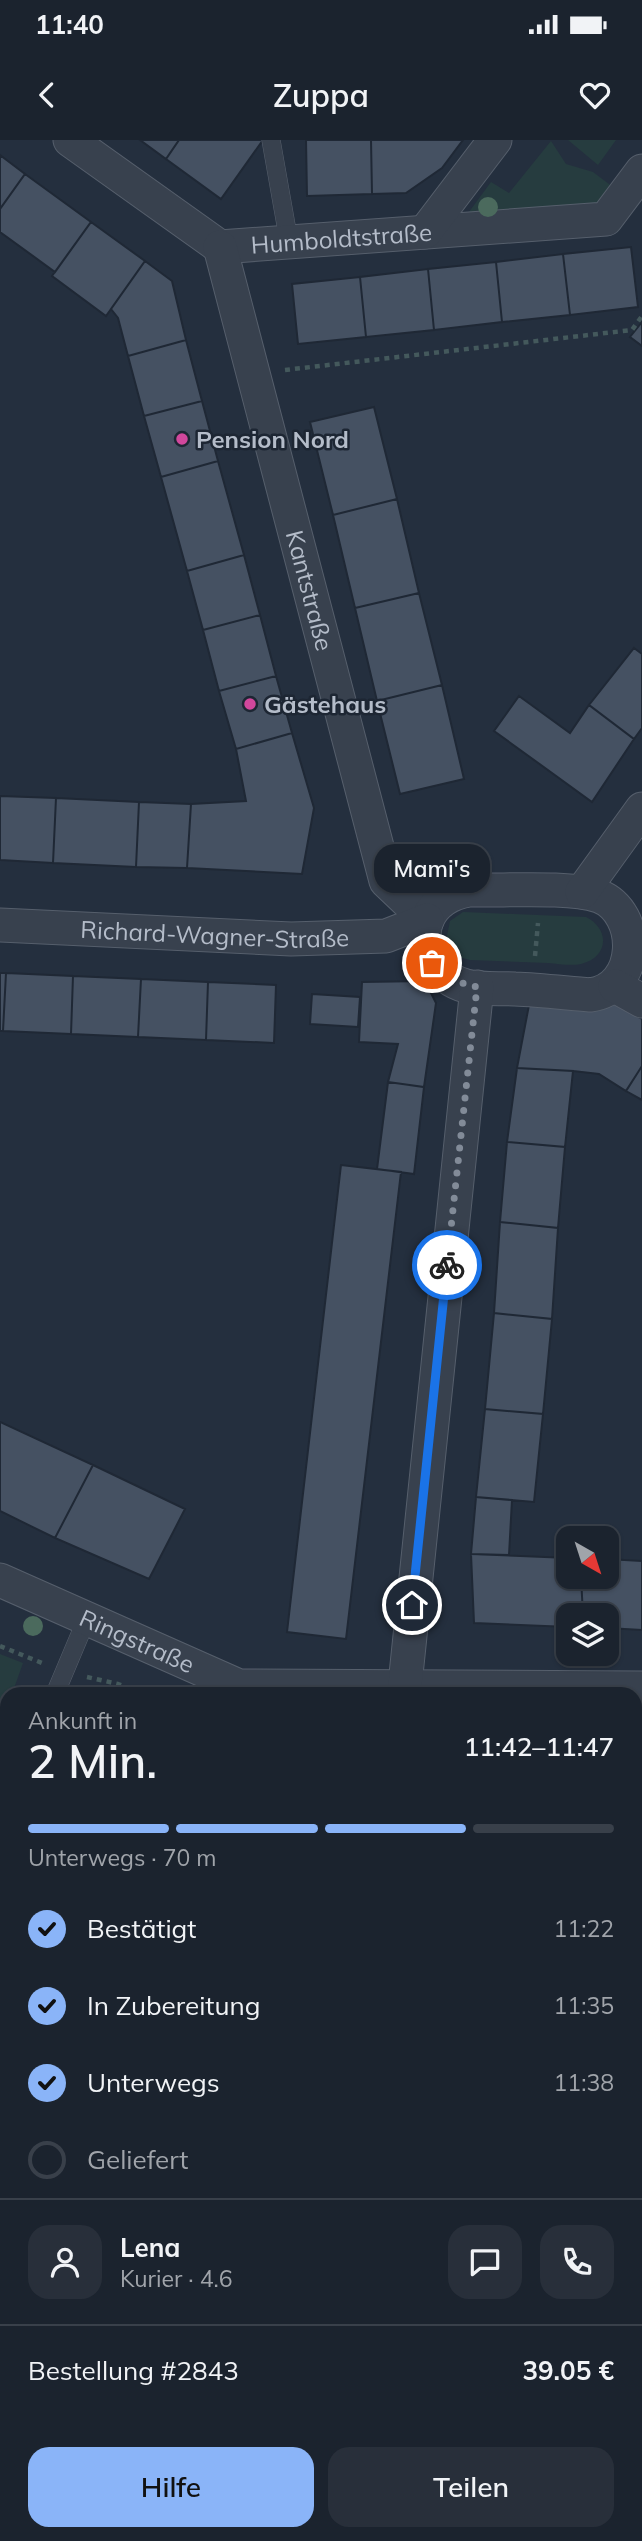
<!DOCTYPE html>
<html lang="de">
<meta charset="utf-8">
<style>
:root{--surface:#1b232e;--page:#282f3a;--text:#f1f3f6;--muted:#a0a4aa;--line:#39404a;--accent:#8ab4f8}
body{margin:0;font-family:Mulish,sans-serif;background:var(--page);color:var(--text);height:100vh;display:flex;flex-direction:column;font-size:26px;white-space:nowrap}
*{box-sizing:border-box;margin:0}
p{font-size:23px;color:var(--muted)}
.icon{flex:none;width:38px;height:38px;fill:none;stroke:currentColor;stroke-width:2;stroke-linecap:round;stroke-linejoin:round}
.map{position:relative;flex:1;overflow:hidden}
.sheet{position:absolute;left:0px;top:1547px;width:642px;height:854px;display:flex;flex-direction:column;background:var(--surface);border-radius:21px 21px 0 0;box-shadow:0 2px 5px #0004,0 0 0 2px var(--line)}
.sheet>*{flex:none}
.needle{width:46px;rotate:141deg}
.fabs{position:absolute;left:556px;top:1386px;display:grid;gap:14px}
.fabs a{display:grid;place-items:center;width:63px;height:63px;border-radius:14px;background:var(--surface);box-shadow:0 2px 5px #0004,0 0 0 2px var(--line);font-size:35px}
.pin{position:absolute;display:grid;place-items:center;width:60px;height:60px;color:#fff;margin:-30px;border:4px solid #fff;border-radius:50%;box-shadow:0 2px 7px #0007}
.courier{position:absolute;display:grid;place-items:center;width:70px;height:70px;margin:-35px;border:5px solid #1a73e8;border-radius:50%;background:#fff;color:#222;box-shadow:0 2px 9px #0007}
.bubble{position:absolute;height:49px;border-radius:21px;background:var(--surface);box-shadow:0 2px 5px #0004,0 0 0 2px var(--line);font-size:23px;font-weight:600;line-height:49px;text-align:center}
.headline em{font-style:normal;font-weight:600}
.headline div{display:flex;flex-direction:column-reverse}
.headline{display:flex;align-items:center;justify-content:space-between;height:119px;padding:0 28px}
h1{font-size:46px;font-weight:600;line-height:52px}
.bar{display:grid;grid-template-columns:repeat(4,1fr);gap:10px 7px;align-content:center;height:84px;padding:0 28px}
.bar i{height:9px;border-radius:5px;background:var(--line)}
.bar .selected{background:var(--accent)}
.bar p{grid-column:span 4}
.line{display:flex;align-items:center;gap:18px;padding:0 28px;border-top:2px solid var(--line)}
.line div{flex:1}
.round{display:grid;place-items:center;flex:none;width:74px;height:74px;border-radius:21px;background:var(--page)}
ol{padding:0 28px;list-style:none}
li{display:flex;align-items:center;gap:21px;height:77px}
li p{margin-inline-start:auto}
li .icon{padding:7px;border-radius:50%;background:var(--accent);color:#111;stroke-width:4}
li:last-child{color:var(--muted)}
li i{width:38px;height:38px;border:4px solid var(--line);border-radius:50%}
.primary-button{display:flex;gap:14px;margin-top:auto;padding:14px 28px}
.primary-button a{flex:1;height:80px;border-radius:21px;background:var(--accent);color:#111;font-size:28px;font-weight:600;line-height:80px;text-align:center}
.primary-button a+a{background:var(--page);color:var(--text)}
.status{display:flex;justify-content:space-between;align-items:center;height:49px;padding:0 35px;background:var(--surface);direction:ltr}
.status svg{height:19px;fill:currentColor}
header{display:flex;justify-content:space-between;align-items:center;height:91px;padding:0 28px;background:var(--surface);font-size:32px;font-weight:600}
.map>svg:first-child{display:block}
.green{fill:#263c3f}
.building{fill:#455162;stroke:#1f2835;stroke-width:2}
.lines{fill:none;stroke-linecap:round;stroke-linejoin:round}
.lane-casing{stroke:#565f6c;stroke-width:19}
.street-casing{stroke:#565f6c;stroke-width:35}
.path{stroke:#44595c;stroke-width:4.5;stroke-dasharray:5 5;stroke-linecap:butt}
.lane{stroke:#38414e;stroke-width:18}
.street{stroke:#38414e;stroke-width:33}
.tree{fill:#4b6a5d}
.done{stroke:#828b98;stroke-width:7;stroke-dasharray:0 12.6}
.route{stroke:#1a73e8;stroke-width:9}
.hotel-dot{fill:#d1479c;stroke:#1d2633;stroke-width:2.5}
.labels{text-anchor:middle;dominant-baseline:central;stroke-width:5;stroke-linejoin:round;paint-order:stroke}
.street-label{font-size:24px;fill:#b4bcc9;stroke:#1d2633}
.poi-label{font-size:24px;font-weight:bold;fill:#b4bcc9;stroke:#1d2633;text-anchor:start}
</style>
<div class="status"><b>11:40</b><svg viewBox="0 0 49 12"><path d="M0 12V9h3v3zM5 12V6h3v6zM10 12V3h3v9zM15 12V0h3v12zM26 1h20v11H26zM47 4h2v5h-2z"/></svg></div>
<header><svg class="icon" aria-label="back" viewBox="0 0 24 24"><path d="M15 5l-7 7 7 7"/></svg>Zuppa<svg class="icon" aria-label="heart" viewBox="0 0 24 24"><path d="M12 20l-8-8c-3-5 5-10 8-4 3-6 11-1 8 4z"/></svg></header>
<div class="map">
<svg width="642" height="2401" viewBox="0 0 642 2401">
<rect width="100%" height="100%" fill="#242f3e"/>
<path class="green" d="M568,0H616L598,25Z
M551,1L566,24L593,32L613,47L593,68L466,76L491,42L509,53Z
M463,772L586,777C610,789 609,817 581,824C571,826 559,824 548,823C522,822 496,821 470,820L459,817L446,801L450,781Z
M0,1514L23,1523L12,1554H7V1570L0,1591Z
M635,1566H642V2401H0V1832L7,1818V2394H635Z"/>
<path class="building" d="M140,0H179L166,19Z
M179,0H263L221,59L166,19Z
M306,0H371L372,54L307,56Z
M371,0H463L442,28L406,53L372,54Z
M0,15L25,34L0,69Z
M25,34L91,82L55,132L0,92V69Z
M91,82L145,121L106,176L52,136Z
M631,107L638,167L570,175L563,114Z
M563,114L570,175L502,182L496,122Z
M145,121L172,141L186,200L128,216L118,178L111,169Z
M496,122L502,182L434,190L428,129Z
M428,129L434,190L366,197L360,137Z
M360,137L366,197L298,204L292,144Z
M642,182V206L630,197Z
M186,200L202,261L144,276L128,216Z
M202,261L218,321L161,337L144,276Z
M374,267L397,359L333,375L310,282Z
M218,321L244,415L187,431L161,337Z
M397,359L419,453L355,468L333,375Z
M244,415L260,475L203,490L187,431Z
M419,453L442,545L377,561L355,468Z
M260,475L276,536L219,551L203,490Z
M634,508L642,514V588L634,599L589,565Z
M276,536L292,593L236,609L219,551Z
M442,545L464,639L400,654L377,561Z
M519,556L570,593L589,565L634,599L592,662L494,591Z
M292,593L314,668L302,734L187,728L191,664L246,661L236,609Z
M0,656L56,658L53,723L0,720Z
M56,658L139,662L136,727L53,723Z
M139,662L191,664L187,728L136,727Z
M0,833H6L3,891H0Z
M6,833L73,836L71,894L3,891Z
M73,836L141,839L138,897L71,894Z
M141,839L208,842L206,900L138,897Z
M425,841L436,863L424,947L388,942L398,904L359,902L362,842Z
M208,842L276,845L274,903L206,900Z
M312,854L360,857L358,887L310,884Z
M616,864L642,879V926L626,951L599,934L573,931L517,928L529,865Z
M642,926V960L626,951Z
M517,928L573,931L565,1007L507,1002Z
M388,942L424,947L414,1034L377,1029Z
M507,1002L565,1007L558,1088L500,1082Z
M341,1025L401,1032L346,1499L287,1492Z
M500,1082L558,1088L552,1179L494,1173Z
M494,1173L552,1179L543,1274L485,1269Z
M485,1269L543,1274L534,1362L476,1357Z
M0,1282L93,1325L55,1398L0,1371Z
M93,1325L185,1369L149,1439L55,1398Z
M476,1357L512,1360L509,1415L471,1414Z
M471,1414L569,1418V1437H581L583,1475H569V1487L474,1483Z
M607,1419L642,1421V1490L607,1488V1475H583L581,1437H607Z
M7,1744V1818L0,1832V1757Z"/>
<g class="lines">
<defs>
<path id="lane" d="M271,0L289,102
M55,1554L87,1478
M0,1883L7,1874"/>
<g id="street">
<path id="s1" d="M70,0L220,107L606,79L642,31"/>
<path d="M425,92L495,0"/>
<path id="s2" d="M220,107L386,741L427,780"/>
<path d="M469,750C504,751 568,746 599,756C642,773 640,849 590,855C565,853 540,850 515,849C499,848 482,850 466,846C439,839 416,808 427,780C435,761 451,753 469,750Z"/>
<path d="M582,752L642,669"/>
<path id="s3" d="M0,785L291,799L386,796L427,780"/>
<path d="M615,846L642,861"/>
<path id="s4" d="M0,1440L239,1546L642,1548"/>
<path d="M404,1554L477,847"/>
<path d="M635,1956L642,1960"/>
</g>
</defs>
<use href="#lane" class="lane-casing"/>
<use href="#street" class="street-casing"/>
<path class="path" d="M285,230L632,190L642,176
M535,816L538,783
M0,1506L42,1523
M87,1537L118,1544L143,1554
M635,1621H642
M635,1774L642,1776
M0,2049L7,2054
M635,2234L642,2239
M0,2392L11,2401
M427,2394L436,2401"/>
<use href="#lane" class="lane"/>
<use href="#street" class="street"/>
</g>
<g class="tree">
<circle cx="488" cy="67" r="10"/>
<circle cx="33" cy="1486" r="10"/>
</g>
<g class="lines">
<path class="done" d="M432,823L454,841L477,847L447,1125"/>
<path class="route" d="M412,1465L447,1125"/>
</g>
<g class="hotel-dot">
<circle cx="182" cy="299" r="7"/>
<circle cx="250" cy="564" r="7"/>
</g>
<g class="labels">
<g class="street-label">
<text stroke="none"><textPath href="#s1" startOffset="306">Humboldtstraße</textPath></text>
<text stroke="none"><textPath href="#s2" startOffset="355">Kantstraße</textPath></text>
<text stroke="none"><textPath href="#s3" startOffset="215">Richard-Wagner-Straße</textPath></text>
<text stroke="none"><textPath href="#s4" startOffset="150">Ringstraße</textPath></text>
</g>
<g class="poi-label">
<text x="196" y="299">Pension Nord</text>
<text x="264" y="564">Gästehaus</text>
</g>
</g>
</svg>
<div class="fabs">
<a><svg class="needle" viewBox="-14 -14 28 28"><path d="M0-13l5 13h-10z" fill="#e53935"/><path d="M0 13l5-13h-10z" fill="#a0a4aa"/></svg></a>
<a><svg class="icon" aria-label="layers" viewBox="0 0 24 24"><path d="M12 4l9 5-9 5-9-5zM3 14l9 5 9-5"/></svg></a>
</div>
<div class="pin" style="left:432px;top:823px;background:#ea580c"><svg class="icon" aria-label="bag" viewBox="0 0 24 24"><path d="M5 8h14l-1 12H6zM9 8a3 3 0 0 1 6 0"/></svg></div>
<div class="pin" style="left:412px;top:1465px;background:#1f2937"><svg class="icon" aria-label="home" viewBox="0 0 24 24"><path d="M3 11l9-7 9 7M6 9v11h12V9"/></svg></div>
<div class="courier" style="left:447px;top:1125px"><svg class="icon" aria-label="bike" viewBox="0 0 24 24"><circle cx="6" cy="16" r="4"/><circle cx="18" cy="16" r="4"/><path d="M6 16l4-8h5l3 8M10 8l3 8H6M13 5h3"/></svg></div>
<div class="bubble" style="left:374px;top:704px;width:116px">Mami's</div>
<section class="sheet">
<div class="headline"><div><h1>2 Min.</h1><p>Ankunft in</p></div><em>11:42–11:47</em></div>
<div class="bar"><i class="selected"></i><i class="selected"></i><i class="selected"></i><i></i><p>Unterwegs · 70 m</p></div>
<ol>
<li><svg class="icon" aria-label="check" viewBox="0 0 24 24"><path d="M5 12l5 5 9-10"/></svg>Bestätigt<p>11:22</p></li>
<li><svg class="icon" aria-label="check" viewBox="0 0 24 24"><path d="M5 12l5 5 9-10"/></svg>In Zubereitung<p>11:35</p></li>
<li><svg class="icon" aria-label="check" viewBox="0 0 24 24"><path d="M5 12l5 5 9-10"/></svg>Unterwegs<p>11:38</p></li>
<li><i></i>Geliefert</li>
</ol>
<div class="line" style="height:126px"><a class="round"><svg class="icon" aria-label="person" viewBox="0 0 24 24"><circle cx="12" cy="8" r="4"/><path d="M4 21q1-7 8-7t8 7"/></svg></a><div><b>Lena</b><p>Kurier · 4.6</p></div><a class="round"><svg class="icon" aria-label="chat" viewBox="0 0 24 24"><path d="M4 5h16v11H9l-5 4z"/></svg></a><a class="round"><svg class="icon" aria-label="phone" viewBox="0 0 24 24"><path d="M5 4h4l2 5-3 2q2 4 5 5l2-3 5 2v4C11 20 4 13 5 4z"/></svg></a></div>
<div class="line" style="height:91px"><div>Bestellung #2843</div><b>39.05 €</b></div>
<div class="primary-button"><a>Hilfe</a><a>Teilen</a></div>
</section>
</div>
